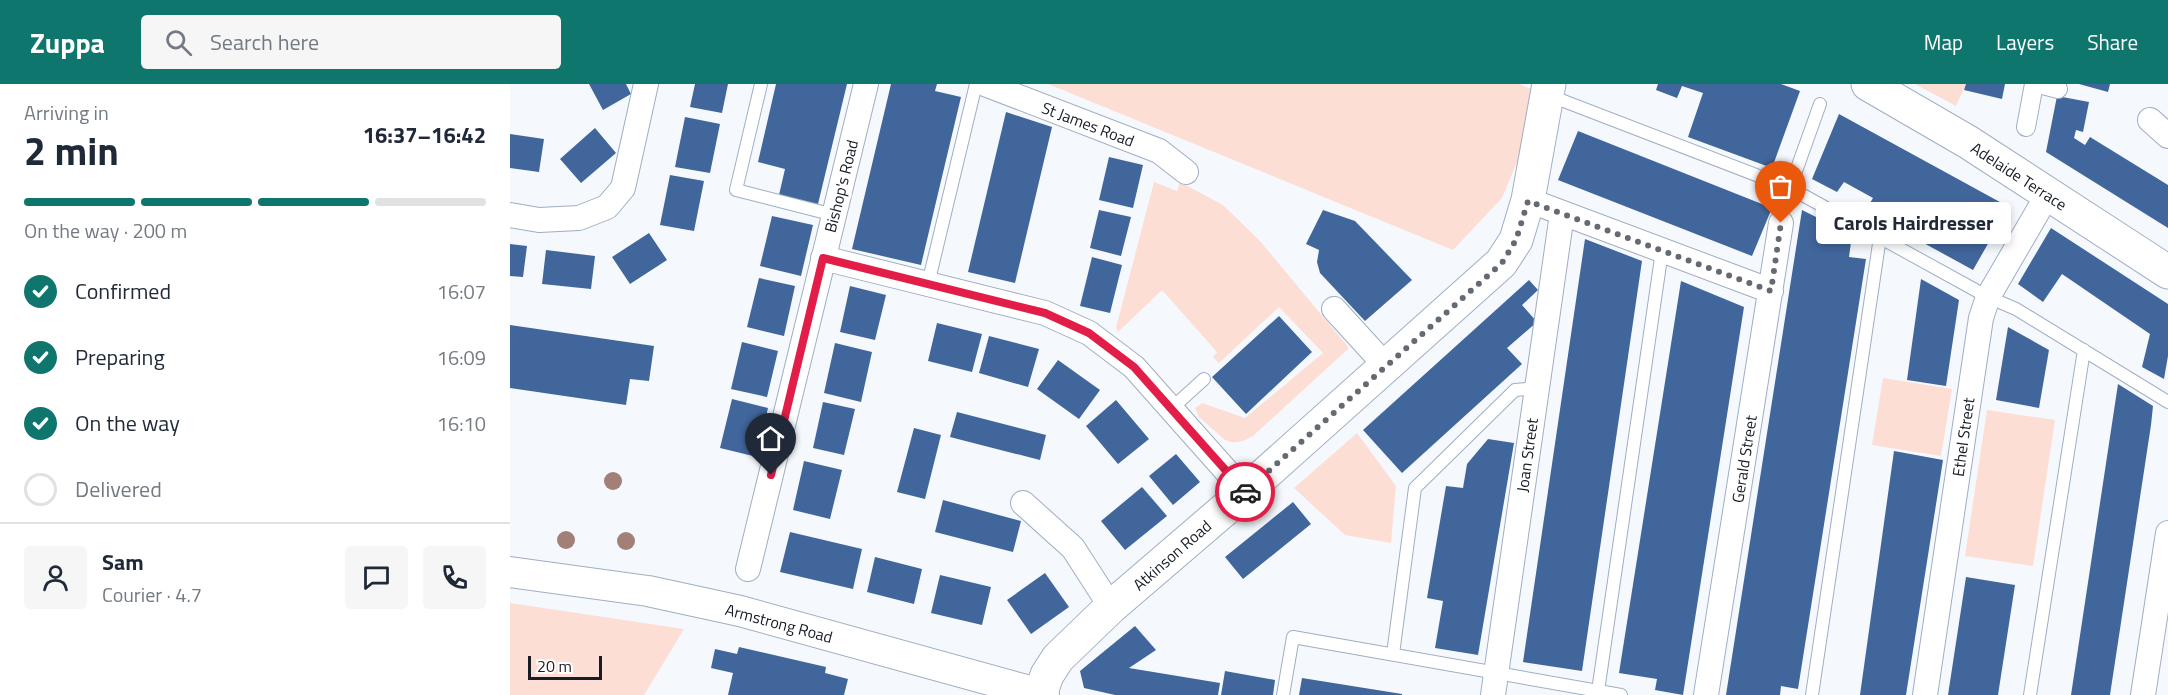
<!DOCTYPE html>
<meta charset="utf-8">
<style>
:root{--surface:#fff;--page:#f6f6f7;--text:#1f2937;--muted:#747a83;--line:#e0e1e3;--accent:#0f766e}
body{margin:0;font-family:"Titillium Web",sans-serif;background:var(--page);color:var(--text);height:100vh;display:flex;flex-direction:column;font-size:22px;white-space:nowrap}
*{box-sizing:border-box;margin:0}
p{font-size:20px;color:var(--muted)}
.icon{flex:none;width:33px;height:33px;fill:none;stroke:currentColor;stroke-width:2;stroke-linecap:round;stroke-linejoin:round}
.map{position:relative;flex:1;overflow:hidden}
.details{display:flex;flex-direction:column;background:var(--surface);width:510px}
.details>*{flex:none}
.scale{position:absolute;left:18px;bottom:15px;width:74px;box-sizing:border-box;padding-left:6px;border:3px solid #171c25;border-top:0;font-size:16px;line-height:21px;white-space:nowrap;color:#171c25;-webkit-text-stroke:4px #fff;paint-order:stroke}
.pin{position:absolute;display:grid;place-items:center;width:51px;height:51px;color:#fff;margin:-62px -26px;border-radius:50% 50% 50% 0;rotate:-45deg;box-shadow:0 0 6px #0007}
.pin .icon{rotate:45deg}
.courier{position:absolute;display:grid;place-items:center;width:60px;height:60px;margin:-30px;border:4px solid #e11d48;border-radius:50%;background:#fff;color:#222;box-shadow:0 2px 8px #0007}
.bubble{position:absolute;height:42px;border-radius:6px;background:var(--surface);box-shadow:0 3px 9px #0003;font-size:20px;font-weight:700;line-height:42px;text-align:center}
.summary em{font-style:normal;font-weight:700}
.summary div{display:flex;flex-direction:column-reverse}
.summary{display:flex;align-items:center;justify-content:space-between;height:102px;padding:0 24px}
h1{font-size:39px;font-weight:700;line-height:45px}
.bar{display:grid;grid-template-columns:repeat(4,1fr);gap:9px 6px;align-content:center;height:72px;padding:0 24px}
.bar i{height:8px;border-radius:4px;background:var(--line)}
.bar .selected{background:var(--accent)}
.bar p{grid-column:span 4}
.line{display:flex;align-items:center;gap:15px;padding:0 24px;border-top:2px solid var(--line)}
.line div{flex:1}
.round{display:grid;place-items:center;flex:none;width:63px;height:63px;border-radius:6px;background:var(--page)}
ol{padding:0 24px;list-style:none}
li{display:flex;align-items:center;gap:18px;height:66px}
li p{margin-inline-start:auto}
li .icon{padding:6px;border-radius:50%;background:var(--accent);color:#fff;stroke-width:4}
li:last-child{color:var(--muted)}
li i{width:33px;height:33px;border:3px solid var(--line);border-radius:50%}
header{display:flex;align-items:center;gap:36px;box-sizing:border-box;height:84px;padding:0 30px;background:var(--accent);color:#fff}
header strong{font-size:28px}
nav{display:flex;gap:33px;margin-inline-start:auto;font-size:21px}
.search{width:420px;height:54px;background:var(--page);display:flex;align-items:center;gap:15px;box-sizing:border-box;padding:0 21px;border-radius:6px;color:var(--muted);font-size:22px}
main{display:flex;flex:1;min-height:0}
.map>svg:first-child{display:block}
.green{fill:#fdded5}
.building{fill:#41669c}
.lines{fill:none;stroke-linecap:round;stroke-linejoin:round}
.service-casing{stroke:#9faec3;stroke-width:14}
.pedestrian-casing{stroke:#9faec3;stroke-width:20}
.minor-casing{stroke:#9faec3;stroke-width:26}
.tertiary-casing{stroke:#9faec3;stroke-width:32}
.secondary-casing{stroke:#9faec3;stroke-width:35}
.service{stroke:#fff;stroke-width:12}
.pedestrian{stroke:#fff;stroke-width:18}
.minor{stroke:#fff;stroke-width:24}
.tertiary{stroke:#fff;stroke-width:30}
.secondary{stroke:#fff;stroke-width:33}
.tree{fill:#a27f77}
.done{stroke:#656971;stroke-width:6;stroke-dasharray:0 10.8}
.route{stroke:#e11d48;stroke-width:8}
.labels{text-anchor:middle;dominant-baseline:central;stroke-width:6;stroke-linejoin:round;paint-order:stroke}
.street-label{font-size:16px;fill:#171c25;stroke:#fff}
</style>
<header>
<strong>Zuppa</strong>
<div class="search"><svg class="icon" aria-label="search" viewBox="0 0 24 24"><circle cx="10" cy="10" r="6"/><path d="M15 15l6 6"/></svg>Search here</div>
<nav><a>Map</a><a>Layers</a><a>Share</a></nav>
</header>
<main>
<section class="details">
<div class="summary"><div><h1>2 min</h1><p>Arriving in</p></div><em>16:37–16:42</em></div>
<div class="bar"><i class="selected"></i><i class="selected"></i><i class="selected"></i><i></i><p>On the way · 200 m</p></div>
<ol>
<li><svg class="icon" aria-label="check" viewBox="0 0 24 24"><path d="M5 12l5 5 9-10"/></svg>Confirmed<p>16:07</p></li>
<li><svg class="icon" aria-label="check" viewBox="0 0 24 24"><path d="M5 12l5 5 9-10"/></svg>Preparing<p>16:09</p></li>
<li><svg class="icon" aria-label="check" viewBox="0 0 24 24"><path d="M5 12l5 5 9-10"/></svg>On the way<p>16:10</p></li>
<li><i></i>Delivered</li>
</ol>
<div class="line" style="height:108px"><a class="round"><svg class="icon" aria-label="person" viewBox="0 0 24 24"><circle cx="12" cy="8" r="4"/><path d="M4 21q1-7 8-7t8 7"/></svg></a><div><b>Sam</b><p>Courier · 4.7</p></div><a class="round"><svg class="icon" aria-label="chat" viewBox="0 0 24 24"><path d="M4 5h16v11H9l-5 4z"/></svg></a><a class="round"><svg class="icon" aria-label="phone" viewBox="0 0 24 24"><path d="M5 4h4l2 5-3 2q2 4 5 5l2-3 5 2v4C11 20 4 13 5 4z"/></svg></a></div>
</section>
<div class="map">
<svg width="1658" height="611" viewBox="0 0 1658 611">
<rect width="100%" height="100%" fill="#f5f9fd"/>
<path class="green" d="M538,0H1009L1024,6L1017,54L992,114L943,166Z
M1405,0H1456L1446,22Z
M644,98L667,107L670,98L713,121L750,157L839,264L743,352C734,357 725,361 715,356L689,333L685,324L692,319L735,334L813,269L769,223L709,279L703,273L707,268L652,206L608,248L606,244Z
M1373,294L1442,305L1431,372L1362,361Z
M1477,326L1545,336L1523,482L1455,472Z
M847,349L886,402L881,459L835,451L784,404Z
M0,519L174,545L134,611H0Z"/>
<path class="building" d="M79,0H116L121,10L93,26Z
M185,0H218L212,29L180,23Z
M266,0H337L308,120L269,111L275,85L248,78Z
M381,0H427L425,7L451,13L411,181L342,165Z
M1148,0H1271L1290,7L1262,84L1178,53L1193,9L1172,2L1167,14L1146,6Z
M1456,0H1495L1492,15L1454,6Z
M1569,0H1600L1598,8Z
M1547,12L1579,18L1573,48L1566,46L1564,54L1575,61L1580,53L1658,101V144L1536,68Z
M496,28L542,43L505,199L458,188Z
M1329,30L1499,123L1463,186L1410,157L1421,140L1391,124L1381,142L1354,129L1363,114L1334,98L1327,108L1302,95Z
M175,33L210,40L200,89L165,83Z
M85,44L106,69L71,99L50,75Z
M1068,47L1262,124L1242,172L1048,96Z
M0,50L34,55L29,88L0,84Z
M599,73L633,81L623,124L589,116Z
M160,91L194,97L184,147L150,141Z
M589,126L621,133L611,172L580,164Z
M813,126L845,137L902,196L855,237L810,189L807,178L809,166L796,160Z
M1292,126L1342,151L1339,173L1356,175L1288,605L1271,602L1270,611H1216Z
M262,132L303,141L291,192L250,182Z
M1541,144L1658,220V272L1654,295L1632,283L1640,250L1552,190L1533,218L1508,200Z
M139,149L157,176L120,200L102,173Z
M1075,155L1132,177L1072,587L1013,578Z
M0,160L17,162L13,193L0,192Z
M36,166L85,172L81,205L32,200Z
M582,173L612,181L600,229L570,222Z
M249,194L285,202L274,252L237,243Z
M1411,195L1449,216L1436,302L1397,296Z
M1019,196L1028,206L1012,221L1027,238L997,264L1012,280L892,389L853,346Z
M1171,197L1234,223L1173,611L1145,606L1147,595L1109,589Z
M340,202L376,211L365,256L330,248Z
M769,232L802,268L736,330L702,293Z
M427,239L472,250L462,288L418,277Z
M0,241L144,262L139,297L120,295L116,321L0,304Z
M1498,243L1539,266L1529,324L1486,316Z
M479,252L529,265L518,303L469,289Z
M232,258L268,267L257,313L221,305Z
M325,259L362,268L351,318L314,309Z
M548,276L590,306L569,335L527,305Z
M1608,300L1643,322L1641,341L1600,611H1561Z
M222,315L258,324L247,373L210,364Z
M606,316L639,355L608,380L576,342Z
M313,318L345,325L334,371L303,364Z
M447,328L536,351L530,376L440,353Z
M404,344L431,351L415,415L387,408Z
M978,355L1004,359L968,571L925,564L933,517L917,514L936,402L953,404L957,380Z
M1384,367L1433,376L1396,611H1350Z
M666,370L690,398L663,421L639,392Z
M294,377L332,386L320,435L283,426Z
M632,403L657,432L615,466L591,437Z
M433,416L511,437L503,468L425,448Z
M783,418L801,440L733,495L715,473Z
M280,448L352,465L343,505L270,488Z
M365,473L412,485L404,520L357,508Z
M535,489L559,523L521,550L497,516Z
M430,491L481,503L472,541L421,529Z
M1456,493L1505,501L1488,611H1438Z
M625,542L646,566L619,584L710,599L708,611H605L574,604L570,587Z
M229,563L316,583L315,589L338,595L334,611H218L223,589L201,584L205,565L227,570Z
M715,587L765,596L763,611H711Z
M792,594L892,610V611H789Z"/>
<g class="lines">
<defs>
<path id="service" d="M251,0L226,106L324,131
M1038,11L1280,104L1478,213L1506,225L1658,318
M1280,104L1310,20
M418,200L466,0
M661,325L694,295
M883,570L905,404L1005,306L1026,304
M1088,607L1152,167
M773,611L783,553L1111,611
M1302,611L1370,153
M1520,611L1574,266"/>
<path id="pedestrian" d="M1529,0L1548,5
M1516,43L1524,0"/>
<path id="minor" d="M475,0L649,67L676,88
M1640,36L1658,52
M1018,116L1261,207
M0,131L29,136L69,134L97,123L113,104L136,0
M313,174L535,229L579,249L624,283L735,408
M824,225L876,282
M513,419L563,464L601,523
M238,485L356,0
M983,611L1052,130
M1196,611L1271,139
M1415,611L1471,234L1478,213L1538,110
M1633,611L1658,449"/>
<path id="tertiary" d="M0,488L138,507L230,527L534,611"/>
<path id="secondary" d="M1358,0L1458,58L1658,188
M530,611L537,591L548,574L601,523L735,408L991,179L1006,156L1018,116L1039,0"/>
</defs>
<use href="#service" class="service-casing"/>
<use href="#pedestrian" class="pedestrian-casing"/>
<use href="#minor" class="minor-casing"/>
<use href="#tertiary" class="tertiary-casing"/>
<use href="#secondary" class="secondary-casing"/>
<use href="#service" class="service"/>
<use href="#pedestrian" class="pedestrian"/>
<use href="#minor" class="minor"/>
<use href="#tertiary" class="tertiary"/>
<use href="#secondary" class="secondary"/>
</g>
<g class="tree">
<circle cx="103" cy="397" r="9"/>
<circle cx="56" cy="456" r="9"/>
<circle cx="116" cy="457" r="9"/>
</g>
<g class="lines">
<path class="done" d="M735,408L992,179L1006,156L1018,117L1261,207L1271,139"/>
<path class="route" d="M261,391L313,174L535,229L579,249L624,283L735,408"/>
</g>
<g class="labels">
<g class="street-label">
<text transform="translate(578 40) rotate(21)">St James Road</text>
<text transform="translate(1509 92) rotate(33)">Adelaide Terrace</text>
<text transform="translate(331 102) rotate(-76)">Bishop's Road</text>
<text transform="translate(1453 353) rotate(-82)">Ethel Street</text>
<text transform="translate(1017 371) rotate(-82)">Joan Street</text>
<text transform="translate(1234 375) rotate(-81)">Gerald Street</text>
<text transform="translate(662 471) rotate(-41)">Atkinson Road</text>
<text transform="translate(269 539) rotate(15)">Armstrong Road</text>
</g>
</g>
</svg>
<div class="scale">20 m</div>
<div class="pin" style="left:1271px;top:139px;background:#ea580c"><svg class="icon" aria-label="bag" viewBox="0 0 24 24"><path d="M5 8h14l-1 12H6zM9 8a3 3 0 0 1 6 0"/></svg></div>
<div class="pin" style="left:261px;top:391px;background:#1f2937"><svg class="icon" aria-label="home" viewBox="0 0 24 24"><path d="M3 11l9-7 9 7M6 9v11h12V9"/></svg></div>
<div class="courier" style="left:735px;top:408px"><svg class="icon" aria-label="car" viewBox="0 0 24 24"><path d="M5 17H2v-5l4-1 3-4h7l3 4 3 1v5h-3M9 17h6M6 11h13"/><circle cx="7" cy="17" r="2"/><circle cx="17" cy="17" r="2"/></svg></div>
<div class="bubble" style="left:1306px;top:118px;width:195px">Carols Hairdresser</div>
</div>
</main>
